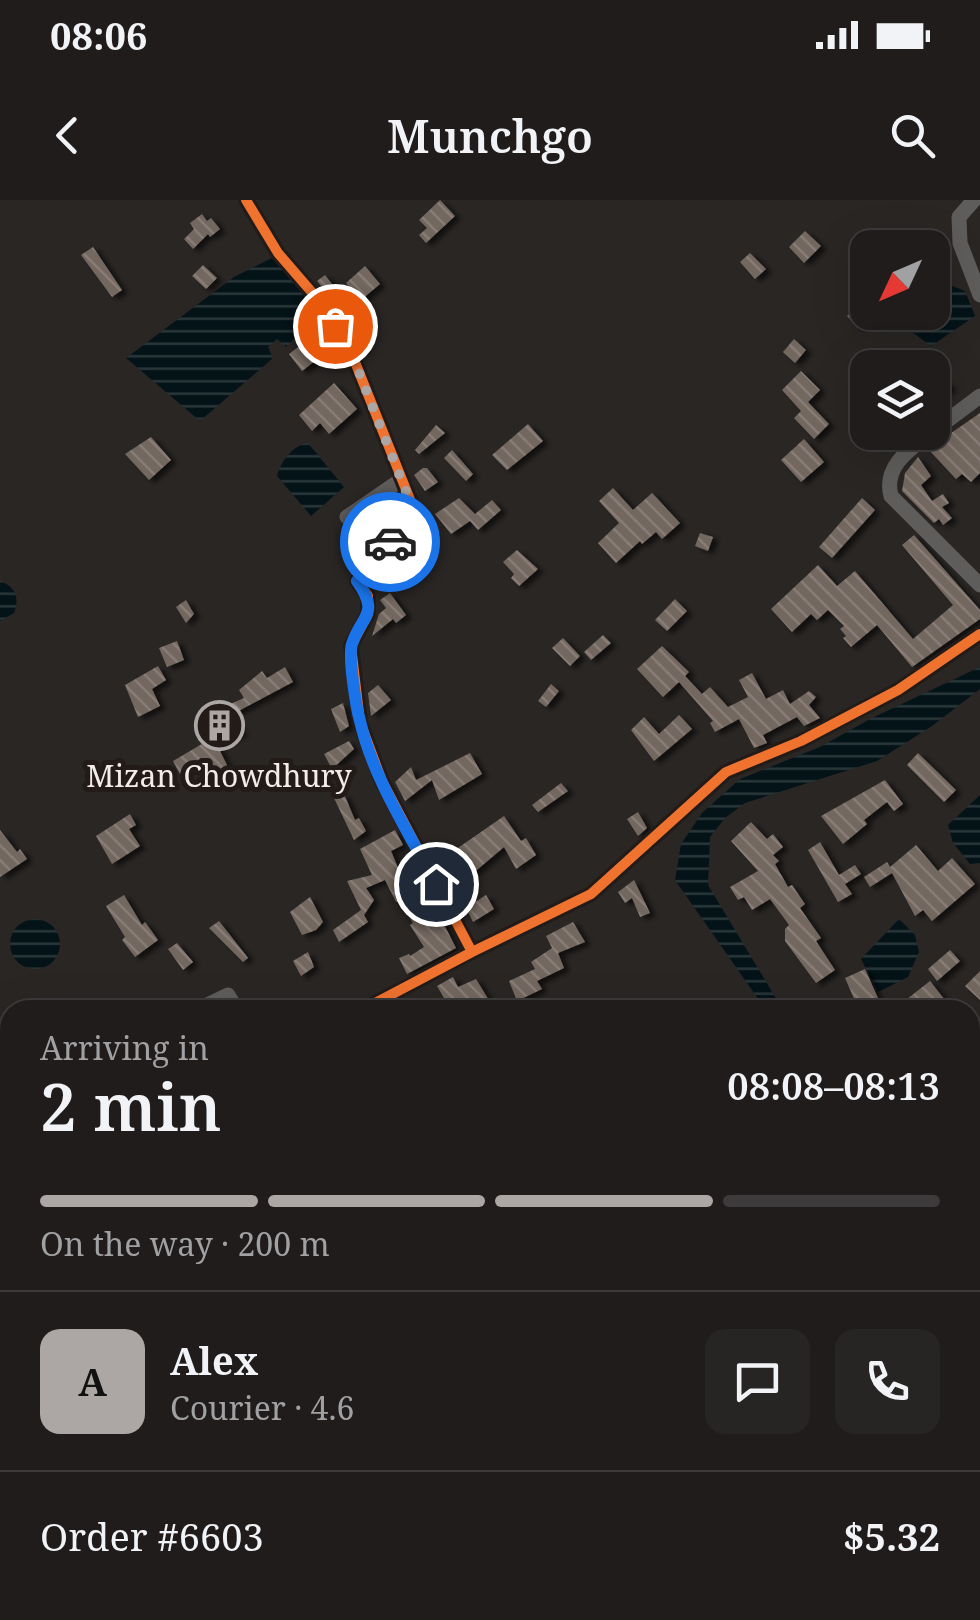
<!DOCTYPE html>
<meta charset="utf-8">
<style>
:root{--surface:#1f1c1b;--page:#272524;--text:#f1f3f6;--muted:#a1a1a3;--line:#3c3a3a;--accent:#aca7a5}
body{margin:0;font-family:"Noto Serif",serif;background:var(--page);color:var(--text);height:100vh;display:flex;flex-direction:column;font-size:38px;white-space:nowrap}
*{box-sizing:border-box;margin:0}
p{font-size:32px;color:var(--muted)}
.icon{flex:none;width:55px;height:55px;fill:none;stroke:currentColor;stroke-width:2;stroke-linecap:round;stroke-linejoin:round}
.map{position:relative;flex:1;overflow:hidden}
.side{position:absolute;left:0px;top:800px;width:980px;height:620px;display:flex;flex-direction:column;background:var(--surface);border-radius:30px 30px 0 0;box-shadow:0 10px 40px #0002,0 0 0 2px var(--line)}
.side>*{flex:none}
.needle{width:65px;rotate:226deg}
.tools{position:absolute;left:850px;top:30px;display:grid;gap:20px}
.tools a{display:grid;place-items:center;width:100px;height:100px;border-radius:20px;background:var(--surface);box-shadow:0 10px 40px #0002,0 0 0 2px var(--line);font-size:50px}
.pin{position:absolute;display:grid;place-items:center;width:85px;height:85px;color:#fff;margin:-42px;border:5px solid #fff;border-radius:50%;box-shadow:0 2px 10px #0007}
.courier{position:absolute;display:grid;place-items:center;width:100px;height:100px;margin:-50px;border:8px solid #1a73e8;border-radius:50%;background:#fff;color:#222;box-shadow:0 2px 12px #0007}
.summary em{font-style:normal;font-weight:600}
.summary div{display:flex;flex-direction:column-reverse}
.summary{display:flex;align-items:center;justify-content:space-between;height:170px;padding:0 40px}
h1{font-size:65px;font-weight:600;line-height:75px}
.bar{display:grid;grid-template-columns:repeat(4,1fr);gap:15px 10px;align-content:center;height:120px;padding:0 40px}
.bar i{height:12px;border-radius:8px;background:var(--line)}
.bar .active{background:var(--accent)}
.bar p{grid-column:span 4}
.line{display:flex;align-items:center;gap:25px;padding:0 40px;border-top:2px solid var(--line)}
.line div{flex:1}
.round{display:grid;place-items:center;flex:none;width:105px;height:105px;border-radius:20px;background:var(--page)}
.status{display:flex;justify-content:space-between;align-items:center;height:70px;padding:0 50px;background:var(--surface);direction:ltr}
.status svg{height:28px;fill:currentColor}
header{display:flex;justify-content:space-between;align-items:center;height:130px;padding:0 40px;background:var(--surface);font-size:45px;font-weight:600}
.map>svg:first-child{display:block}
.grass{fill:url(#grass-dots)}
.water{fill:url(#water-rules)}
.building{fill:url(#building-back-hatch);filter:url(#shadow)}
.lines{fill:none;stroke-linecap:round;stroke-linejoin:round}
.minor{stroke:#5e5d5c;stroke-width:15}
.major{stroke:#5f5d5b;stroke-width:18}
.cycleway-casing{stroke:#221b18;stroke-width:16}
.cycleway{stroke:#ef722f;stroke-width:10}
.done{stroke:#aca7a5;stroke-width:10;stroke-dasharray:0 18}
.route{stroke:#1a73e8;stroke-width:12}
.labels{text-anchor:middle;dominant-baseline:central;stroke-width:10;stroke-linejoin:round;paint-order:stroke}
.poi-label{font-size:30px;fill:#f2edeb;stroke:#221b18}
</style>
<div class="status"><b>08:06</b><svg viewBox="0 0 49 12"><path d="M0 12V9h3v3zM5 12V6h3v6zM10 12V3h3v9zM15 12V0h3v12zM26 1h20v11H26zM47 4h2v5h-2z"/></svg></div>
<header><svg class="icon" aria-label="back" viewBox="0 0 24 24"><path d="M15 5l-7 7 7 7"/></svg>Munchgo<svg class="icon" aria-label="search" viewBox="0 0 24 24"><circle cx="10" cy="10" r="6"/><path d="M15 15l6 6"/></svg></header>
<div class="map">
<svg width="980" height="1420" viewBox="0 0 980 1420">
<defs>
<pattern id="grass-dots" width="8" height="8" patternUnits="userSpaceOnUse" patternTransform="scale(2.5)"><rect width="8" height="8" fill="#3f431f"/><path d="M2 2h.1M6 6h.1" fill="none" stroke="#5b5e40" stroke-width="1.8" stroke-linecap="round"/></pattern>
<pattern id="water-rules" width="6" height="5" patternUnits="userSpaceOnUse" patternTransform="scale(2.5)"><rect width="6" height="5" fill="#041318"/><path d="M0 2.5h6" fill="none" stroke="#29363a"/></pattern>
<pattern id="building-back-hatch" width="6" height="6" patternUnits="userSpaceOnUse" patternTransform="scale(2.5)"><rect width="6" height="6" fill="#73675f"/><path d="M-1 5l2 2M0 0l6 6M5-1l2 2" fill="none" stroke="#877d76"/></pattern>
<filter id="shadow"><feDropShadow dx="5.5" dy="3" stdDeviation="2.5" flood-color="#0009"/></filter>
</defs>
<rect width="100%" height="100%" fill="#292624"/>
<path class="grass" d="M462,1410H522L512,1420H454Z"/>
<path class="water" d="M274,57L318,114L286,147L277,139L268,147L273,158L200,221L126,158L234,77Z
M947,84L965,91L975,116L931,146L912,132L913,122L922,113L932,112L933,93Z
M308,243L344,287L311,316L277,276C281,261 293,245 308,243Z
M0,381C15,386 20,398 14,413L0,421Z
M980,467V489L932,526L877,561L745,603L725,618L710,637L708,685L783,810H766L675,680L681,644L702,613L740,579L820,547L872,518Z
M980,595V663L970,664L953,643L948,625Z
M899,719L915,735L919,752L908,777L878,792L861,759Z
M10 744a25 25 0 1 1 50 0a25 25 0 1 1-50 0Z
M9,948L10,996L0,1003V954Z
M509,1410H753L743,1420H500Z"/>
<path class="building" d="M440,0L455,16L426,43L419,35L427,28L419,20Z
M202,14L207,21L211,18L220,29L210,37L208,34L193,49L184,39L194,29L190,23Z
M805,31L821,46L804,63L789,47Z
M93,47L122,90L112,97L81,55Z
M750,53L766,69L755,79L740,62Z
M203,65L217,78L206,89L192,76Z
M365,66L380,84L361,100L346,83Z
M325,75L340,94L333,100L317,81Z
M857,107L868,119L858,128L847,116Z
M864,112H893L877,127Z
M319,131L333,147L302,171L289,154Z
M794,139L806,150L795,163L783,152Z
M932,164L951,188L941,197L932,186Z
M801,171L820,190L808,202L829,224L814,239L794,218L801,211L782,190Z
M334,183L357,209L329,234L320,223L312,231L299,215Z
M980,213V273L971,282L962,274L956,279L928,249Z
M528,224L543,241L507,270L492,255Z
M436,225L445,233L419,254L415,250Z
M151,237L171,260L149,280L125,254Z
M804,239L824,262L801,282L781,260Z
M452,250L473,274L466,281L444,258Z
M918,257L931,276L921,285L932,301L943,294L949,303L942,307L952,318L943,325L939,319L934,323L902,291L905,273Z
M423,268H427L438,282L425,291L414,275Z
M613,288L633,310L652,293L680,323L662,339L656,332L642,344L640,341L616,363L598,343L619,323L599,301Z
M459,298L475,314L492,300L501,310L478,330L470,321L451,334L435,314Z
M862,298L875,310L832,358L819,347Z
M700,333L713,337L708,351L695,346Z
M914,335L980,410V419L912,467L877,425L851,447L843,438L846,436L840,429L844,426L828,410L817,420L811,414L792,432L771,409L818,365L837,386L855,371L913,439L953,405L902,345Z
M517,350L538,369L519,386L511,378L514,374L503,362Z
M390,393L406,415L396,423L393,419L372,436L379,414L386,408L380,400Z
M675,399L687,411L667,431L655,420Z
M186,400L194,414L186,423L176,407Z
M603,435L611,443L591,460L584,452Z
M563,438L580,456L570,466L552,448Z
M177,441L184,460L167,467L159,448Z
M662,446L689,472L685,476L702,494L710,487L728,507L748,497L739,480L752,473L766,499L783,490L790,504L809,491L816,497L809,505L820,518L804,526L797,517L763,535L767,543L754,548L739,519L715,532L710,523L713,521L679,482L663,497L637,469Z
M158,466L166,480L152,489L160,506L138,517L125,485Z
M285,467L293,482L233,514L242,533L217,545L228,567L210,576L203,561L180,574L173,561L207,541L196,519L244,498L239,490L262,471L267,478Z
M551,484L559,491L546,507L538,501Z
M378,485L391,500L371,516L368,493Z
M343,503L349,526L340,532L331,509Z
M679,515L692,529L654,561L631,530L644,517L659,534Z
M349,541L354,549L332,569L324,554Z
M470,553L482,574L439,600L432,580L405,601L395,582L411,567L416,580Z
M918,553L956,590L944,602L907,565Z
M885,580L903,604L894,611L887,602L864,620L867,624L843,644L821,616Z
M561,583L568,591L538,612L532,605Z
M344,594L355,620L359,618L366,631L354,640L334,598Z
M638,612L647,628L638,636L627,619Z
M130,614L136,625L129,629L140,646L112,664L96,636Z
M504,616L521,641L526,638L536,655L516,669L504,647L471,675L455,650Z
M751,622L767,639L773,634L783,647L773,655L779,661L775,664L788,687L792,685L805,704L800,708L821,738L816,741L835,770L816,783L785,741V729L789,725L770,699L752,710L744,697L738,700L730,687L758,671L731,641Z
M0,630L17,652L20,649L27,659L0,677Z
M395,630L403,645L391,651L404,682L415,701L428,693L456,748L407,774L399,758L409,754L410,756L424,747L410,725L413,723L399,701L396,702L385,680L366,688L374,700L364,715L368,722L339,742L333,730L361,710L347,681L372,675L360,649Z
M820,642L839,675L855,665L861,674L845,684L852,694L838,702L808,650Z
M916,645L938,671L952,658L975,684L932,721L923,710L915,716L892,673L870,687L864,677L887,662L890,667Z
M634,680L650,713L640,717L632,698L625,703L618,692Z
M124,695L142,725L145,722L158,740L135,757L122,740L125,737L106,706Z
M486,695L494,709L473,722L466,708Z
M310,697L323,722L316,730L302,735L290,712Z
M219,721L248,758L243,762L209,728Z
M573,722L585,742L558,753L564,768L537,781L542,789L517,801L509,781L535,769L531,762L552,748L546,736Z
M177,743L193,762L183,770L168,749Z
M950,750L960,761L937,781L928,769Z
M308,752L314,767L301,776L293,761Z
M865,769L881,805L870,810H859L845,778Z
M980,771V800L965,786Z
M453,777L458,787L476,779L490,802L480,810H451L437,786Z
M930,781L945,800L932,810H893Z
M10,1198V1245L0,1235V1208Z
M10,1309V1356L0,1362V1314Z
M133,1410H191L182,1420H146Z
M242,1410H275L267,1420H233Z
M340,1410H372L364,1420H352Z"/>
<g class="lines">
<path class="minor" d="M246,0L278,53L322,104L351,152L413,307L382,353L357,381L368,396V414L351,446L360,522L382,581L472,752L362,810
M974,0L959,17L960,43L980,95
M932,232C910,249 883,266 891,296L980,385
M932,232L980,196
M347,317L401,280
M472,752L591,694L726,572L801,541L898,490L980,434
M197,810L228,795L237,810
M0,939L10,933
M0,1297L10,1291
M28,1410L37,1420
M918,1410L924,1420"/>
<path class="major" d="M970,962L980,957
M6,1420L18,1410"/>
<defs>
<path id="cycleway" d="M246,0L278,53L322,104L351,152L413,307L382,353L357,381L368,396V414L351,446L360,522L382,581L472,752L362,810
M472,752L591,694L726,572L801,541L898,490L980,434"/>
</defs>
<use href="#cycleway" class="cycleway-casing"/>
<use href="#cycleway" class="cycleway"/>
</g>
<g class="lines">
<path class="done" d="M335,126L351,152L412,307L390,342"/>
<path class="route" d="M390,342L357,381C381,415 361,415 352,444C348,456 356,507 360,521C373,578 409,633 436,684"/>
</g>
<defs>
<symbol id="building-ring" viewBox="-11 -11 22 22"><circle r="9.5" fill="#221b18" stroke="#aca7a5" stroke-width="1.5"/><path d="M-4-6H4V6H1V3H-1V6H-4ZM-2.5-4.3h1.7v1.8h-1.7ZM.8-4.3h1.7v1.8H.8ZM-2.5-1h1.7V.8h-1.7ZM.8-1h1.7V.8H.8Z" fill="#aca7a5"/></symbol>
</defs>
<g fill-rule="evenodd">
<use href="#building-ring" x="192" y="498" width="55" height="55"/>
</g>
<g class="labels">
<g class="poi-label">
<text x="219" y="575">Mizan Chowdhury</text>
</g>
</g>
</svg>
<div class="tools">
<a><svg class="needle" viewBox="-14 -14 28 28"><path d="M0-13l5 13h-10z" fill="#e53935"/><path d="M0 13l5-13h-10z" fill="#a1a1a3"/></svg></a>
<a><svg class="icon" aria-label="layers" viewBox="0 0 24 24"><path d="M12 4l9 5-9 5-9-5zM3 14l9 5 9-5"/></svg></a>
</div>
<div class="pin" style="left:335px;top:126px;background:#ea580c"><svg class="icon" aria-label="bag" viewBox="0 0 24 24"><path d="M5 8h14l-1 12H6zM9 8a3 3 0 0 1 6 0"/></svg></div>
<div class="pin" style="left:436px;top:684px;background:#1f2937"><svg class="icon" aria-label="home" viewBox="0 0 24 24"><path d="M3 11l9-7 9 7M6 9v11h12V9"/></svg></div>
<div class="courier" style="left:390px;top:342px"><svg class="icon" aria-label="car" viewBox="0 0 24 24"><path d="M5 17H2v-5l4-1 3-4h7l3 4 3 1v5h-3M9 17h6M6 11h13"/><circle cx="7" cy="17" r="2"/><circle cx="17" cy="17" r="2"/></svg></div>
<section class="side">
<div class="summary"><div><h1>2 min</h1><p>Arriving in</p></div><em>08:08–08:13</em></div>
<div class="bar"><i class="active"></i><i class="active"></i><i class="active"></i><i></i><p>On the way · 200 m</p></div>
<div class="line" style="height:180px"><b class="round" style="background:var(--accent);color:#111">A</b><div><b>Alex</b><p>Courier · 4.6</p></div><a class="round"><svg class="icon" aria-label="chat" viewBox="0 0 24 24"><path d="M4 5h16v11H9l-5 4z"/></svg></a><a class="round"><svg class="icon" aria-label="phone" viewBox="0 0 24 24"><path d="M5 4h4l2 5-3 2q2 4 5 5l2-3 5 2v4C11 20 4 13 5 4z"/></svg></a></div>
<div class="line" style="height:130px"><div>Order #6603</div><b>$5.32</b></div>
</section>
</div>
